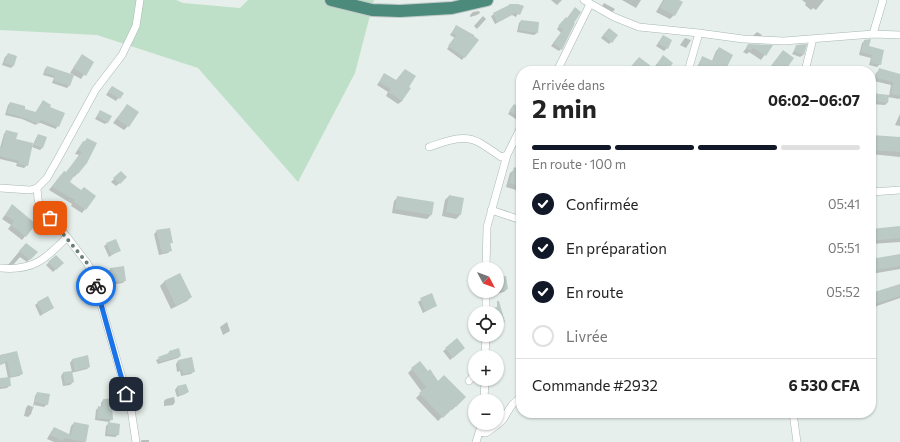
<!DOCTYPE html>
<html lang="fr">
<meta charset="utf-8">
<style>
:root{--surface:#fff;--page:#f2f2f2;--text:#222;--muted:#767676;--line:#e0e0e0;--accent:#111827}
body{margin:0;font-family:Commissioner,sans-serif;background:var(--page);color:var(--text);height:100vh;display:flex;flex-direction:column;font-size:15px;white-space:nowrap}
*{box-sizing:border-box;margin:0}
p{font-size:13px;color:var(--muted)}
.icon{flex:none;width:22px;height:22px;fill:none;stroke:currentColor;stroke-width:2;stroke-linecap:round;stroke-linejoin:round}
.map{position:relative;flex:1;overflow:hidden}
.panel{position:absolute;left:516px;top:66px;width:360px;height:352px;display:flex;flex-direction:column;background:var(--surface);border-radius:16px;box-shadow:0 1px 3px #0004}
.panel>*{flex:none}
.needle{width:26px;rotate:131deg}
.tools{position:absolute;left:468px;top:262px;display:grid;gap:8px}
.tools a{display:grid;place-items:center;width:36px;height:36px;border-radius:50%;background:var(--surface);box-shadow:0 1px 3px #0004;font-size:20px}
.pin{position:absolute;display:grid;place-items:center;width:34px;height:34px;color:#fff;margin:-17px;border-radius:8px;box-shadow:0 2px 6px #0006}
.courier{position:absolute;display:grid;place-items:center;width:40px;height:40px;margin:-20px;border:3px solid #1a73e8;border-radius:50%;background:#fff;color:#222;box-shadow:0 1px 5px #0007}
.headline em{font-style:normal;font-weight:700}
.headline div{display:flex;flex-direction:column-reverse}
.headline{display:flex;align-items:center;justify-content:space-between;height:68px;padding:0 16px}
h1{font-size:26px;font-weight:700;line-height:30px}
.bar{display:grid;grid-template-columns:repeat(4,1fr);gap:6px 4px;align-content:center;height:48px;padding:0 16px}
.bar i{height:5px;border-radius:3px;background:var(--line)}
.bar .selected{background:var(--accent)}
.bar p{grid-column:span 4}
.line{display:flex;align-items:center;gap:10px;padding:0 16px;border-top:1px solid var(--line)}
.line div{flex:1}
ol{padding:0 16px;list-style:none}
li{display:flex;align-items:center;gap:12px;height:44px}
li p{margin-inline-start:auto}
li .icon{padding:4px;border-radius:50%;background:var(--accent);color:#fff;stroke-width:4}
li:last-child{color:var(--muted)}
li i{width:22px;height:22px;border:2px solid var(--line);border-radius:50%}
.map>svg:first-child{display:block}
.green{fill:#bfe0c8}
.shadow{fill:#0003}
.building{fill:#bbcac4}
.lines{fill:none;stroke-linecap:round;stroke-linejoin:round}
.minor-casing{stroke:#a8b8b2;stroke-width:8}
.trunk-casing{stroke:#c2cac8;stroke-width:14}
.minor{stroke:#fff;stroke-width:7}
.trunk{stroke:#4c8a7c;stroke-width:12}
.done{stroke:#687f78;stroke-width:4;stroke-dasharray:0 7.2}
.route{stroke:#1a73e8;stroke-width:5}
</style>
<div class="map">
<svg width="900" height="442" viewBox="0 0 900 442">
<rect width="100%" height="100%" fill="#e6efeb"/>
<path class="green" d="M0,0H176L183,3L240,8L248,0H374L355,73L298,182L198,68L97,35L0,30Z"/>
<path class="shadow" d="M551,0H562L557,5Z
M622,0H641L636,8Z
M663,0H677L674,15L670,19L656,12Z
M802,0H824L816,10L813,8L811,10L805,5L806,3Z
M604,3L615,9L611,14L601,8Z
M522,6L516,17L512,15L495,24L491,16L507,7Z
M479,11L480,13L477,15L470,17V15L473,12Z
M483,16L486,19L477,29L474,26Z
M566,18L561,49L559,51L551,46L561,33L557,29Z
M521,21L537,33L534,35L517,32L519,23Z
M456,26L477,40L462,60L447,49L455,38L450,35Z
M606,32L611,42L609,44L601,38Z
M757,32L762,35L758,39L753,36Z
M663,36L667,48L664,51L656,46Z
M685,38L691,40L686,48L680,45Z
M865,41L880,64L877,67L869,65L871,58L859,55L862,43Z
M749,45L771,46L761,60L749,52L747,54L743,52Z
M805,45L803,55L800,57L792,54L797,46Z
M719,48L724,71H695L700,61L703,58L712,61L716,51Z
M8,54L13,66L11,68L2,65L5,57Z
M82,55L93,62L81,79L70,73Z
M661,59L672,63L666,71H661L655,66Z
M47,67L69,86L67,88L52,83L54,78L43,75L45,69Z
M879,70L900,75V98L899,99L888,97L887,103L885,105L871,104V94L889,96L891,85L874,81L876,73Z
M384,75L408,87L402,101L398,104L386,96L388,92L377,85Z
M110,89L122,93L116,101L106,95Z
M43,101L48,107L63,113L56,129L38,122L36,125L22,119L5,115L8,105L10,103L23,110L35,113Z
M127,105L128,126L124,130L113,123Z
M514,105L521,109V118L519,121L508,114Z
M100,111L108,122L105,124L95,119Z
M900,114V126L895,125Z
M6,131L15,140L27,165L24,168L16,166L17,163L0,159V148L4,134Z
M38,135L43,147L40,150L32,147L36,138Z
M871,136L900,138V157L871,154Z
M87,139L77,174L74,177L73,176L69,182L81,191L95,196L82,213L71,206L72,204L49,190L60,176L64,172L66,173L79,155L75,154L80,146Z
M515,169L521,171V190L519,191L506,187L510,173Z
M121,172L126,177L116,186L111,182Z
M449,196L460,215L456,219L442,216L445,200Z
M398,197L431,215L427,219L392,213L394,201Z
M12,206L35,224L22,240L8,229L11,225L2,219Z
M900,227V242L871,244V230Z
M157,231L172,242L170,244V251L168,253L159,255L154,234Z
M107,244L120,250L109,257L104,246Z
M23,247L36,252L27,262L20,257L13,265H8Z
M900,255V269L871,274V260Z
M56,256L62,263L53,272L46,265Z
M111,269L125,280L123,283L110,285L108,271Z
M180,274L191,297L187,301L171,309L160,286L164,282Z
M497,279L507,289L504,292L495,294L494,291H497Z
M900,285V298L871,308V294Z
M431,294L436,306L423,313L418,302Z
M38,303L53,308L40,316L35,305Z
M499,307L504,322L497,325V313H489L492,310Z
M227,322L230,331L223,335L220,327Z
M446,349L461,350L450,360L443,351Z
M169,352L180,356L178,358L158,364L156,360L167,355Z
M3,354L22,374L19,376L9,378L10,385L7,388L0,389V379L8,378L5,363L0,365V356Z
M87,356L89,367L87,369L71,373L73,382L70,385L63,386L61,376L63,373L72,372L70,363L72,360Z
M178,361L194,371L191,374L181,376L180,371L177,372L176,364Z
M412,369L465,397L452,410L450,409L438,421L416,398L422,392L408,373Z
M177,387L188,392L185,394L177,397L175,390Z
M37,393L47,404L44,407L34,405L31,414L28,417L24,416L26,408L28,405L33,407L35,396Z
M174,397L175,402L173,405L164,406V401L166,399Z
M103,400L115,403L111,406L112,419L109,422L95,420L96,410L99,407L101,408V403Z
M74,423L88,425L84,442H54L47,439L51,432L54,428L69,435L71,426Z
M109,423L118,435L115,437L105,436L106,426Z
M142,440H149V442H140Z"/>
<path class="building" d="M664,0H679L683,2L675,16L660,8Z
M509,4H518L524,6L520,15L515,13L497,22L493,13L509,5Z
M575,7L581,12L574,23H575L562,50L553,43L563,30L558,26L566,17L567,18Z
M521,20L539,22L538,33L519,30Z
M456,25L474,35V36L479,40L465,58L448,46L456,35L452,33Z
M609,28L618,35L612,43L603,35Z
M663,35L672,40L668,49L658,43Z
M871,39L869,46L884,50L881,65L871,63L872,55L861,52L864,40Z
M748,44L773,45L766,56L753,48L751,51L746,48Z
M807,44L804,55L794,51L796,45Z
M719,47L733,55L725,71H697L702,56L713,61Z
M783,50L794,58L785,71H767Z
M8,53L17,56L14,66L4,63Z
M82,54L94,62L86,76L73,68Z
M663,55L673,63L667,71L657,64Z
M639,57L651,66L647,71H627Z
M47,66L74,75L70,86L54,81L55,76L45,73Z
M879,68L900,74V96L891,94L893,82L876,78Z
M405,69L416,76L409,87L411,88L402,101L388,92L391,89L379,82L384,73L396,80Z
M112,86L124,93L120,99L108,92Z
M872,93L889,95L888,103L871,101Z
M43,100L51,105L50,107L65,113L59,127L40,120L39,124L24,118L7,113L10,102L25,106V109L36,112Z
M127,104L139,112L129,127L117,119Z
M514,104L521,108V118L509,111Z
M100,110L112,116L108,123L97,116Z
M6,130L18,133L16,139L33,143L28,166L18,164L19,161L0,156V147H2Z
M38,134L47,137L43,148L34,145Z
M871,135L900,137V152L871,150Z
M87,138L97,143L87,163L78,174L76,173L70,182L81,190L84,187L96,196L86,210L74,202L75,200L52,187L64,171L66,172L82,152L78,150L83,141L85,142Z
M514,167L521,170V187L509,183Z
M121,171L127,177L120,184L113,178Z
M449,195L464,198L461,215L446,212Z
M397,196L434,202L432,215L395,209Z
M12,204L36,224L26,237L11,225L14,221L5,215Z
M900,226V238L871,241V229Z
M170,228L173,243H170L172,251L162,253L156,230Z
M116,239L121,251L111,255L106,243Z
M26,243L38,252L30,260L19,251Z
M900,254V266L871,271V259Z
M56,255L64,263L56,270L48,262Z
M124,266L126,281L112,283L110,268Z
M180,273L192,297L176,306L164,281Z
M506,276L508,289L497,292V278Z
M900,284V296L871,305V293Z
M432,293L437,306L425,311L420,298Z
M48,296L54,308L43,314L37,302Z
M497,301H499L505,322L497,324V313H491V309L497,307Z
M457,338L465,348L453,358L445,348Z
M179,348L181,356L160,362L158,357L169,353V351Z
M17,351L23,374L11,377L7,361L0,365V355Z
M88,355L90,367L75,371L72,359Z
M192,357L195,372L183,374L182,369L180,370L178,360Z
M420,361L428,371L430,369L438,381L444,375L466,397L456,407L455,406L443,418L419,393L426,387L411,368Z
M72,371L74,382L65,384L63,372Z
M10,377L11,386L0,387V378Z
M186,384L189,392L179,395L177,386Z
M37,392L50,394L48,405L35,402Z
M115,398L116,404H112L113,420L97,418L98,406L103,407V399Z
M74,422L89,425L86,442L64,438L63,441L50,435L54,427L71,435Z
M108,422L120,424L119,435L107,434Z"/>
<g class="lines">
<defs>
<path id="minor" d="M584,0L614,17L639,27L699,33L743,39L784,41L873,34L900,35
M873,34L883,0
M557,71L590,4
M688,71L699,33
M805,71L813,39
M429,147C445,142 464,133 480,143C487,147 494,152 501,157L507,155
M0,188L30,190L37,188L47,178L60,155L96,89L122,55L136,26L140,0
M37,188L38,199L40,206L67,237L87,263L91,270L131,409L136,442
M871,192L900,190
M491,210L521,220
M1,268C33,271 46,259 67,237
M486,269L487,227L507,155L521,127
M486,313V291
M485,357L486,335
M469,381L475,374
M484,401L485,379
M793,413L797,442
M480,432L486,433C491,429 500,424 504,418C509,410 512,402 521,398
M476,442L482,423"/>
<path id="trunk" d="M331,0L372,10L400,11L452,8L487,0"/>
</defs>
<use href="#minor" class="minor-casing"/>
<use href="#trunk" class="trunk-casing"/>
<use href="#minor" class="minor"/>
<use href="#trunk" class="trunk"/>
</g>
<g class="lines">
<path class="done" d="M50,218L87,263L96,286"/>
<path class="route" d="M96,286L126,394"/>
</g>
</svg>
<div class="tools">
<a><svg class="needle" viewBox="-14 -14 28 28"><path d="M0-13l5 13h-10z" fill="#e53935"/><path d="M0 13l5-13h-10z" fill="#767676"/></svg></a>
<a><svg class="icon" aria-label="locate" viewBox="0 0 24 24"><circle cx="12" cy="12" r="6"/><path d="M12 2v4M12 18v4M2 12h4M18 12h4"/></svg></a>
<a>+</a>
<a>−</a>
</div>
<div class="pin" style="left:50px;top:218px;background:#ea580c"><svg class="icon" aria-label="bag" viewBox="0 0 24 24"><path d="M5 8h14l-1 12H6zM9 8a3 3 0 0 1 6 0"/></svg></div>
<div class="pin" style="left:126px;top:394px;background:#1f2937"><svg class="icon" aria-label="home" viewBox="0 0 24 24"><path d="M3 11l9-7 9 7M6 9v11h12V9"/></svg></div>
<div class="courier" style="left:96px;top:286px"><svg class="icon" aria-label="bike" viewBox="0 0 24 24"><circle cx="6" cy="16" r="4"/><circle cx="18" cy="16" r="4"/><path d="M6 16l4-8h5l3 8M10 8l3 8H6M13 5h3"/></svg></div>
<section class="panel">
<div class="headline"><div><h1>2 min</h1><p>Arrivée dans</p></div><em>06:02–06:07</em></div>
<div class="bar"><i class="selected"></i><i class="selected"></i><i class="selected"></i><i></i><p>En route · 100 m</p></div>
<ol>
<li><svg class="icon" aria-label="check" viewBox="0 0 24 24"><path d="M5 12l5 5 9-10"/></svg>Confirmée<p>05:41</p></li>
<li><svg class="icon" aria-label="check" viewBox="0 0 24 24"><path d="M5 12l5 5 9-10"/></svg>En préparation<p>05:51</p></li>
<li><svg class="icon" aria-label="check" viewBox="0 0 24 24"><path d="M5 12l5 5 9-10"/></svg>En route<p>05:52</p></li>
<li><i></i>Livrée</li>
</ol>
<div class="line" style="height:52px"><div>Commande #2932</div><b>6 530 CFA</b></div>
</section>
</div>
